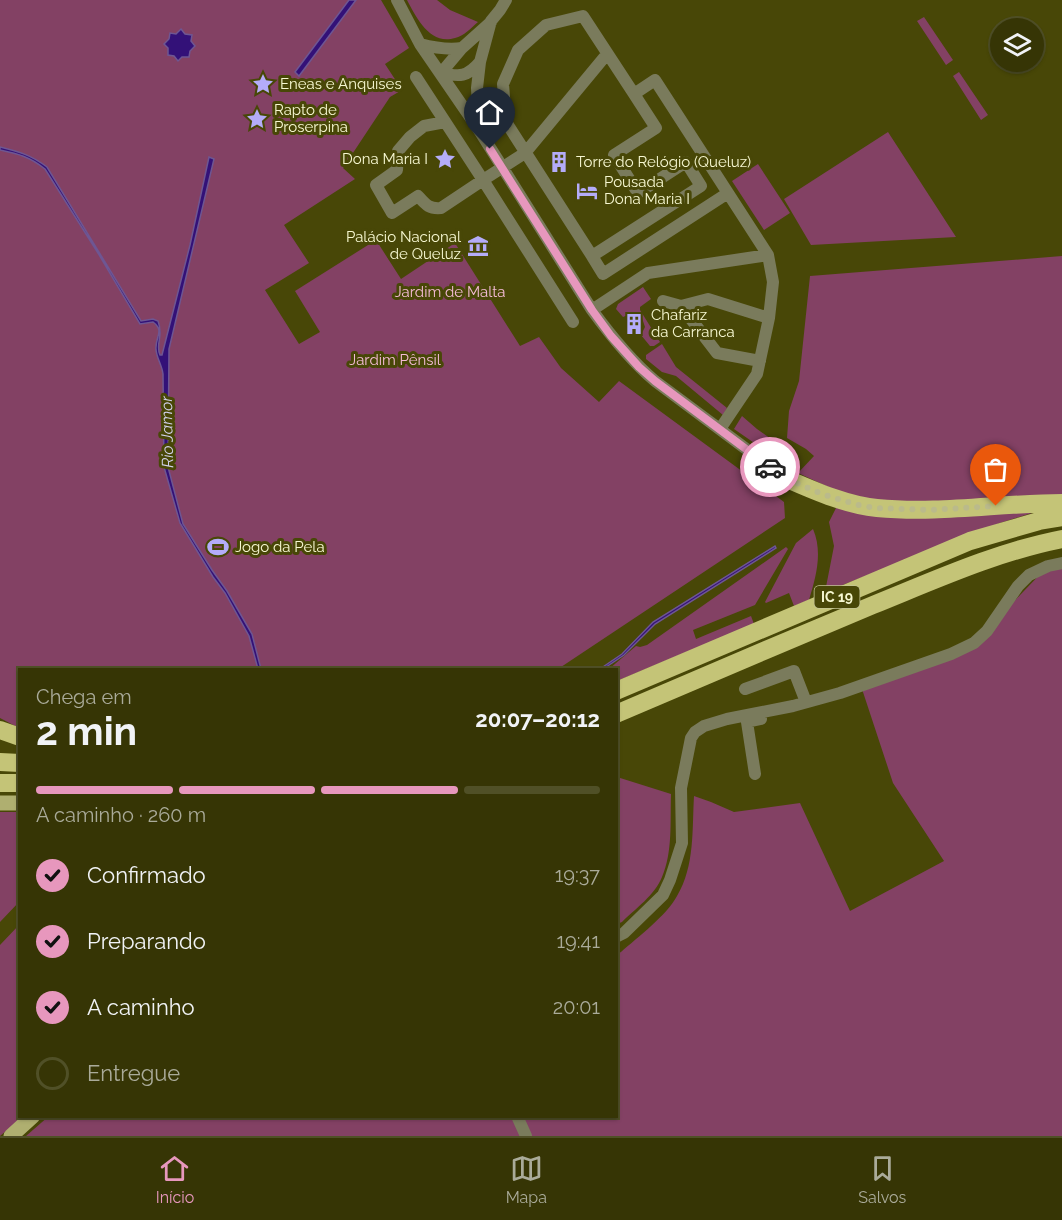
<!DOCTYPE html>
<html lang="pt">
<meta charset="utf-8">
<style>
:root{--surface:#363505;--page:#3d3d0f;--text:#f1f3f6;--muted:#aaab9a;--line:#505027;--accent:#e797bd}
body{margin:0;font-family:Raleway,sans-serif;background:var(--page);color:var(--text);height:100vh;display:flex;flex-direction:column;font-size:22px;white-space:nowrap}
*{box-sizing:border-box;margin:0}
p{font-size:20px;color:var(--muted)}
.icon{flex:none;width:33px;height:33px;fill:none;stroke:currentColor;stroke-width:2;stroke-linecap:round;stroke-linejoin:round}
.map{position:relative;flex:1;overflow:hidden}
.drawer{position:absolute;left:18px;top:668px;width:600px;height:450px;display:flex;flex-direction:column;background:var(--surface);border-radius:0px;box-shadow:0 2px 4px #0004,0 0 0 2px var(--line)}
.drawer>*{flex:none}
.buttons{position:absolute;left:990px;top:18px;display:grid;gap:12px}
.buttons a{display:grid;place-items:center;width:54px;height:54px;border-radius:50%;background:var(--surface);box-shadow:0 2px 4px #0004,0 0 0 2px var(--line);font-size:30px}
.pin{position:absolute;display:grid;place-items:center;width:51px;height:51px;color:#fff;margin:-62px -26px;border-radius:50% 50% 50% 0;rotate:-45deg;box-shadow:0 0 6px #0007}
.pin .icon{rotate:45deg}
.courier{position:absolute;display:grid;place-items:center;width:60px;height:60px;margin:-30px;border:4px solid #e797bd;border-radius:50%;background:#fff;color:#222;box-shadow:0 2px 8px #0007}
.head em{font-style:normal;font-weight:700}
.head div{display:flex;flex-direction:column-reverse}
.head{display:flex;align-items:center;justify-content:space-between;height:102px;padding:0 18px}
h1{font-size:39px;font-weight:700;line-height:45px}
.bar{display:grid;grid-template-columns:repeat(4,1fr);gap:9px 6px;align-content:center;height:72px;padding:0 18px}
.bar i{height:8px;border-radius:4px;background:var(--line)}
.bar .selected{background:var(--accent)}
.bar p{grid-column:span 4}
ol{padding:0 18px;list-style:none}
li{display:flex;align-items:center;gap:18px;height:66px}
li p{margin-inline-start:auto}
li .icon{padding:6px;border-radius:50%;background:var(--accent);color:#111;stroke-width:4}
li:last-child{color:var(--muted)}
li i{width:33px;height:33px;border:3px solid var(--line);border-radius:50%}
.tabs{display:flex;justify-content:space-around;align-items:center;height:84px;border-top:2px solid var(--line);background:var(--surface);font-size:16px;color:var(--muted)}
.tabs a{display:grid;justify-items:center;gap:3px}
.tabs .selected{color:var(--accent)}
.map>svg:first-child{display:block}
.green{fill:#834164}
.water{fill:#331178;stroke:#6e5693;stroke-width:1.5}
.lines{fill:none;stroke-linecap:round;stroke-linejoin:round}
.minor{stroke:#7a7b5c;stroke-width:12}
.major{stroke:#afaf70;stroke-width:15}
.highway{stroke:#c4c477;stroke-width:18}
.done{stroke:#baba8b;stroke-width:6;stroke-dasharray:0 10.8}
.route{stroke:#e797bd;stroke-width:8}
.labels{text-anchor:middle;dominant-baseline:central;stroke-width:6;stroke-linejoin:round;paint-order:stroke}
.shield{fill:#484707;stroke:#c2c395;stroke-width:1.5}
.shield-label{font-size:14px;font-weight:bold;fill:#f7f8d2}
.poi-label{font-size:15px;fill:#f7f8d2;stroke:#484707;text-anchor:start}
.park-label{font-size:15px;fill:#f5bcd8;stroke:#484707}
.water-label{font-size:16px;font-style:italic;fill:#d1d0eb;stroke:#484707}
</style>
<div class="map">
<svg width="1062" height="1136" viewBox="0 0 1062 1136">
<rect width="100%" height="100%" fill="#484707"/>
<path class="green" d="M0,0H381L409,48L385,64L402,90L390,97L343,168L355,179L284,225L309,263L265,290L299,344L320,332L295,291L376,240L401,279L455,243L520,346L539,337L561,368L599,402L619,381L784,502L785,518L558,669H20L19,728L0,718Z
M407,0H437L450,10L478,22C471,28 464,36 455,38C430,46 416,17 407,0Z
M924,17L953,60L946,65L917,21Z
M959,72L988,115L981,120L953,76Z
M888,132L956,237L811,245L784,199Z
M758,164L790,213L764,230L732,181Z
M1062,256V496L905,503L870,499L837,491L798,473L814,456L806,449L787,438L789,411L799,381L810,276Z
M643,287L651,299L640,307V310L660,342L654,346H650L641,335L645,327L642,318L633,313L623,317L616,309L618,304Z
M662,344L676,367L727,408L723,415L676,376L662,372L646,359V355Z
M742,416L757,429L799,459L792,469L734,429Z
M837,506L1035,512L1000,523L825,592L834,546L829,522Z
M813,529C823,552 816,577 809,600L794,606L789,593L766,603L765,602L796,543Z
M786,547L788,549L755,605L693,630L696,639L751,616L754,624L617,681L616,669H609L636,646L640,647L647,645Z
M1062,564V1136H26L49,1116H616L617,954L621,952C638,937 667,915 677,896C695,866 692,829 694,796L711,802L734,812L800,803L850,911L944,861L893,783L861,686L974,643L1048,566Z
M617,777L671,794C670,821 673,852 662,877C655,895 635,909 622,922L617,924Z
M0,812H20L19,902L0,922Z
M19,925L20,1116H24L0,1136V945Z"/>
<path class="water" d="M349,0H356L299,76L295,72Z
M181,29L185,34L192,35L191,41L195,46L190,51L189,57H182L178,61L174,56L168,55V48L164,44L169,39L170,33L176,34Z
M0,147C20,152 31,155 47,167L141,321L153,319L158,321C164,336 155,344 160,355H162L190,245L209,157L214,159L169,349L168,467L183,524L212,570L227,591L252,634L261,669H258L249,636L225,593L213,577L180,523L164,467L163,374C162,365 156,357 156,349C155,337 165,331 153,322L140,324L98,253L45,169C30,157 19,154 0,150Z
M775,546L776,548L655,624L624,655L603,669H600L622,654L653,622Z"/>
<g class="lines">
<path class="minor" d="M397,0L420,44L479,130L592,310C611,336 630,360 655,381L785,478
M420,44C435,48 447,50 462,48
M441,73L462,48L491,22
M441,73C460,77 467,77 480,62
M416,77L483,180L525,153L607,54
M634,94L656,128L614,155L638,193L686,162L701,186L592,256L603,274L728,193
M445,122L424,126L410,137L398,151L397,170L376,185L392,213L418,196C426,205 429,209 441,208L483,180L573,322
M479,130L477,88L480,62L491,21L500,10L506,0
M592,256L506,122L503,84L518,50L546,25L583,16L634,94L655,80L768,255L773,282L769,318L757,374L720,429
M663,301L681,306
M592,310L648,273L768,255
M760,361L717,353L681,306L708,299L769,318
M745,689L794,671L806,702
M755,774L747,722L761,719
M616,937L624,933L663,895L670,880L682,843L681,788L691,738L695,732L704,726L727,719L793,706L840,693L951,654L974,643L987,631L1018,586L1029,575L1048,566L1062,563
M517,1116L526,1136"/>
<path class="major" d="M0,803H20
M11,1136L33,1116"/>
<path class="highway" d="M785,478C815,491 846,505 877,508C939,514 1001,503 1062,503
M616,691L970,541L1039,521L1062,517
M616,714C702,677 787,641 873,605C935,580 996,552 1062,539
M0,730L20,737
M0,762L20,763
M0,783H20"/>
</g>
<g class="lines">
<path class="done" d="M770,467L785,478L822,494L858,505L876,508L930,510L996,506"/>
<path class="route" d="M490,149L592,310L611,336L639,367L655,381L770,467"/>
</g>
<defs>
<symbol id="sight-bare" viewBox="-9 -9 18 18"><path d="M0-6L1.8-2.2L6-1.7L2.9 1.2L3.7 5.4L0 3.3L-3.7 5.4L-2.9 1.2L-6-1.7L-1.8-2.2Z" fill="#b4acf9" stroke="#484707" stroke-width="2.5" paint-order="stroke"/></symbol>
<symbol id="building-bare" viewBox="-9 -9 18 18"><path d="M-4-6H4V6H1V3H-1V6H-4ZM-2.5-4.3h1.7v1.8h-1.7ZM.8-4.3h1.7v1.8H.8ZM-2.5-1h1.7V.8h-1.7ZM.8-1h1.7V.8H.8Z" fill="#b4acf9" stroke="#484707" stroke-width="2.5" paint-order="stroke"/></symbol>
<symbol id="hotel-bare" viewBox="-9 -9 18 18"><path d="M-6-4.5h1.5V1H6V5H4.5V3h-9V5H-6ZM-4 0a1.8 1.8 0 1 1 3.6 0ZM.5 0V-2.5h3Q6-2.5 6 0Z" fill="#b4acf9" stroke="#484707" stroke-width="2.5" paint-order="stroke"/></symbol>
<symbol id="museum-bare" viewBox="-9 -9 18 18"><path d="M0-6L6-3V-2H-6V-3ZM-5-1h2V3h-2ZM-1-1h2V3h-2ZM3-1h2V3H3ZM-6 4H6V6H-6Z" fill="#b4acf9" stroke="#484707" stroke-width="2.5" paint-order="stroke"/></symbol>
<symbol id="stadium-bare" viewBox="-9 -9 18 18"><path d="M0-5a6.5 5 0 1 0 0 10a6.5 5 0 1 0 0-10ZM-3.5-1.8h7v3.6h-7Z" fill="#b4acf9" stroke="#484707" stroke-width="2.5" paint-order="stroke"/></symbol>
</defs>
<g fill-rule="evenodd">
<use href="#sight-bare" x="248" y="69" width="30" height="30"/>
<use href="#sight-bare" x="242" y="104" width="30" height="30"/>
<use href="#sight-bare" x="430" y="144" width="30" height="30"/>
<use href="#building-bare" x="544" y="147" width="30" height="30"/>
<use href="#hotel-bare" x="572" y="176" width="30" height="30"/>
<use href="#museum-bare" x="463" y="231" width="30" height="30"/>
<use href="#building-bare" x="619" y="309" width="30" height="30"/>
<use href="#stadium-bare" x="203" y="532" width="30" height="30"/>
</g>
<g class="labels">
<rect class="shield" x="814.5" y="586" width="45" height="22" rx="4.5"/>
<g class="shield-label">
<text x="837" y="597">IC 19</text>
</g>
<g class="poi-label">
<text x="280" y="84">Eneas e Anquises</text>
<text x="274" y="110">Rapto de<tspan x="274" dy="17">Proserpina</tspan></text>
<text x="428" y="159" text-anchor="end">Dona Maria I</text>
<text x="576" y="162">Torre do Relógio (Queluz)</text>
<text x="604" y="182">Pousada<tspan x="604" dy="17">Dona Maria I</tspan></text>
<text x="461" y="237" text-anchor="end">Palácio Nacional<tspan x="461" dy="17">de Queluz</tspan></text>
<text x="651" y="315">Chafariz<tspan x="651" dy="17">da Carranca</tspan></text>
<text x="235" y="547">Jogo da Pela</text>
</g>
<g class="park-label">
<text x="450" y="292">Jardim de Malta</text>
<text x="395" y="360">Jardim Pênsil</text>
</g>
<g class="water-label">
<text transform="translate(167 432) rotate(-91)">Rio Jamor</text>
</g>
</g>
</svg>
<div class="buttons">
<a><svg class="icon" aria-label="layers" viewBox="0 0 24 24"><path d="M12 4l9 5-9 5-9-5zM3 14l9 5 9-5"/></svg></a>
</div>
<div class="pin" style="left:996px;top:506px;background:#ea580c"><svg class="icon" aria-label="bag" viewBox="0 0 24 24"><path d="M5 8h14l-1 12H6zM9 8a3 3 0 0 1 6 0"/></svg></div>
<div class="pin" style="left:490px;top:149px;background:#1f2937"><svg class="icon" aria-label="home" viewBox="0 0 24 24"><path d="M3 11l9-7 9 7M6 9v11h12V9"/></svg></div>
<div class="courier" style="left:770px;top:467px"><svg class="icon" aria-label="car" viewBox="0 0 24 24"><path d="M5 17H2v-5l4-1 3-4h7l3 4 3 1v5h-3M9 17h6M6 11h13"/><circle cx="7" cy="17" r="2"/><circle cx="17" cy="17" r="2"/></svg></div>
<section class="drawer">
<div class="head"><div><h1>2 min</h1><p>Chega em</p></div><em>20:07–20:12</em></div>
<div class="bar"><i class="selected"></i><i class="selected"></i><i class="selected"></i><i></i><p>A caminho · 260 m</p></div>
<ol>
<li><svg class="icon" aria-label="check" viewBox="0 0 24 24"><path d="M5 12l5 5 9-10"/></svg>Confirmado<p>19:37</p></li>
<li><svg class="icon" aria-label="check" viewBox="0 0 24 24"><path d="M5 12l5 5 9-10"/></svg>Preparando<p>19:41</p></li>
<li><svg class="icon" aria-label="check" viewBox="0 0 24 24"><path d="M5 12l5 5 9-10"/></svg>A caminho<p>20:01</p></li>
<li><i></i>Entregue</li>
</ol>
</section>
</div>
<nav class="tabs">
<a class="selected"><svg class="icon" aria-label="home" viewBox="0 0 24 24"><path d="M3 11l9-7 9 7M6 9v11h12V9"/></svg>Início</a>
<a><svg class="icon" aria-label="map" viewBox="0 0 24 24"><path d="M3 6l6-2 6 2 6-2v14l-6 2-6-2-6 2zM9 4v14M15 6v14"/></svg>Mapa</a>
<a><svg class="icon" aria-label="saved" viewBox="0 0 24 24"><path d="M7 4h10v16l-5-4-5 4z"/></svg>Salvos</a>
</nav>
